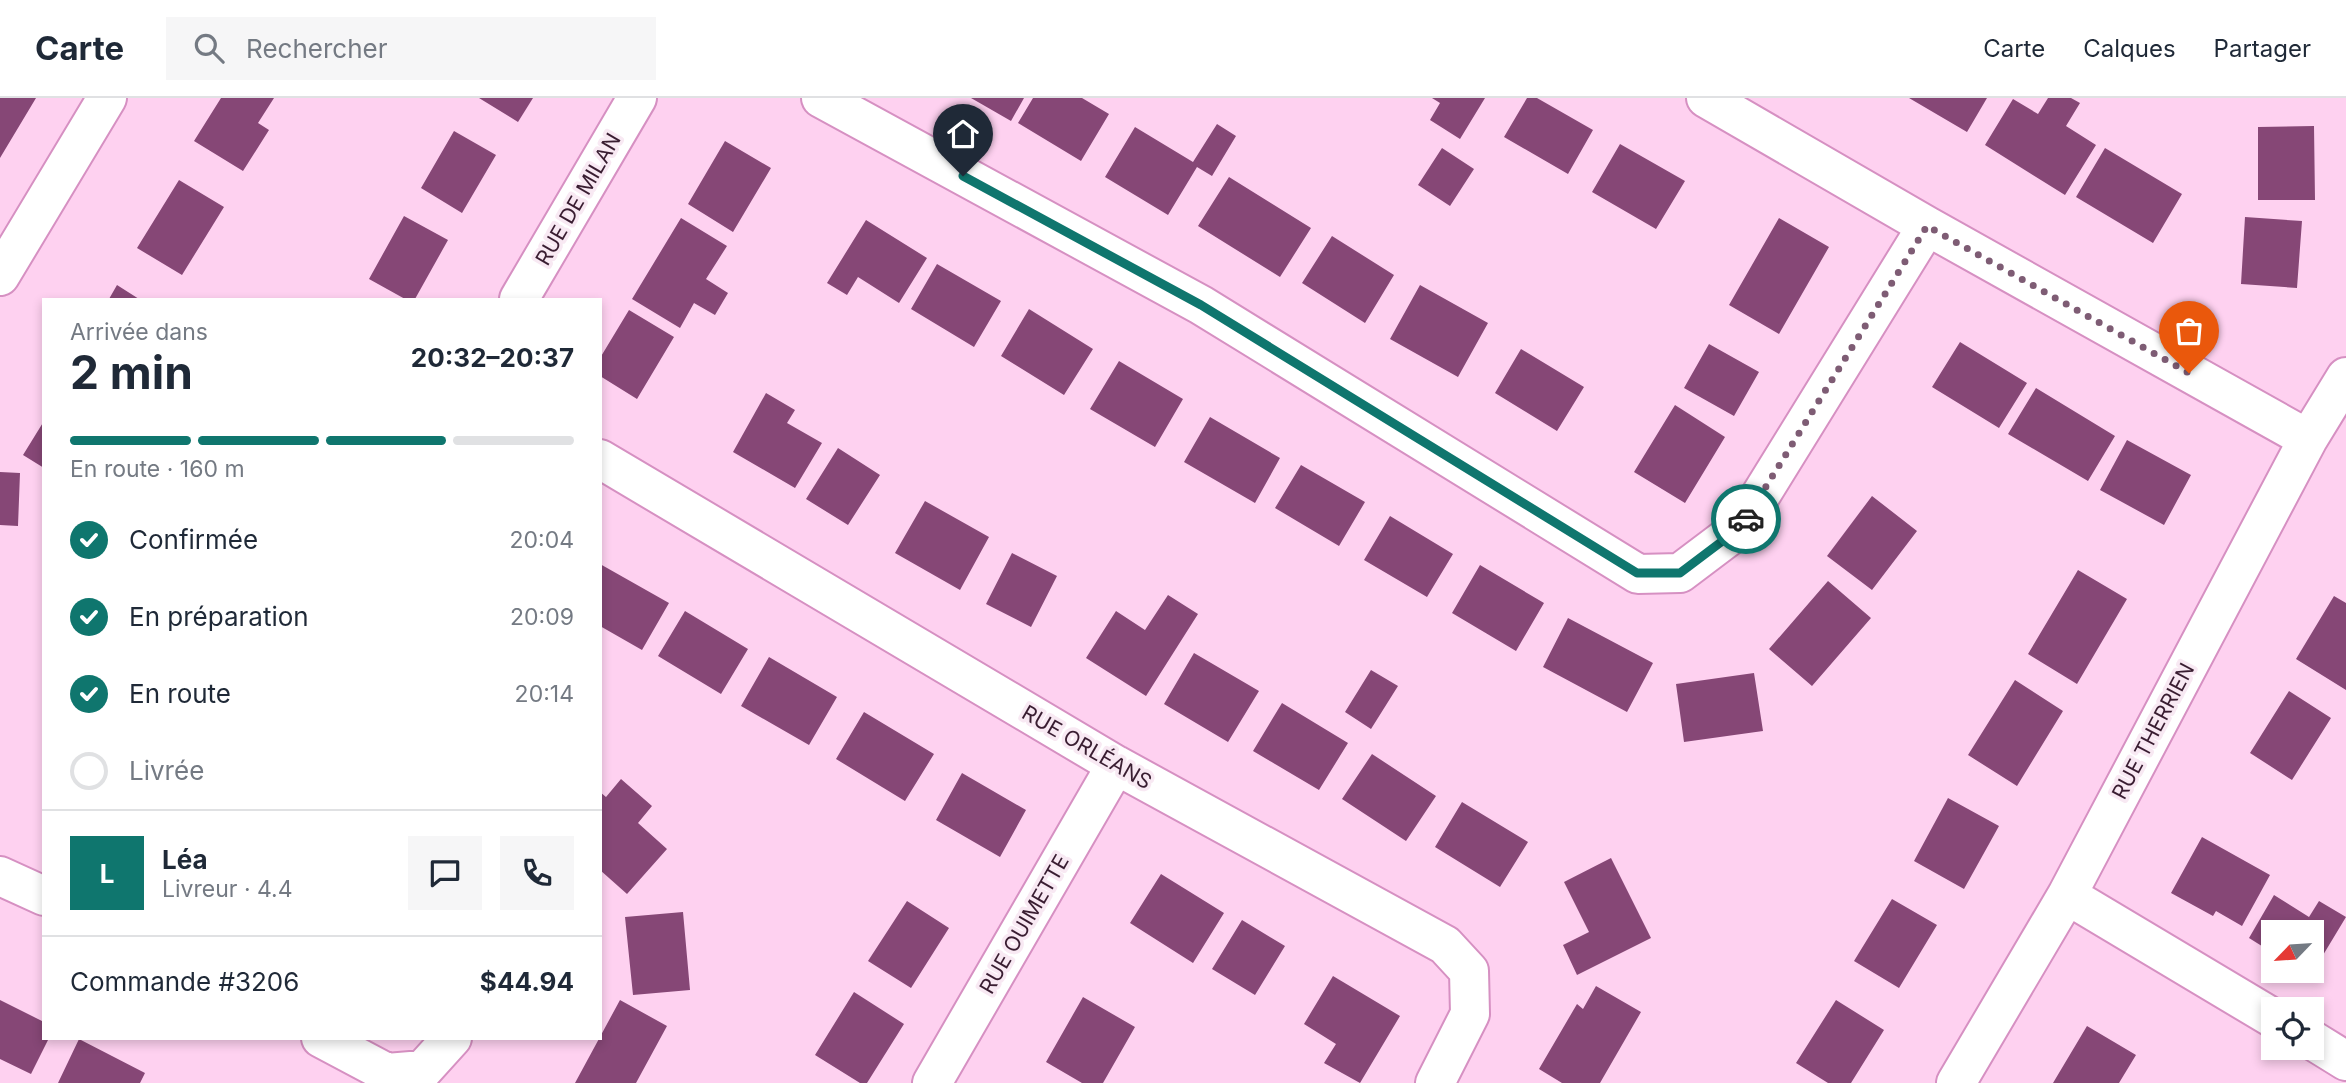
<!DOCTYPE html>
<html lang="fr">
<meta charset="utf-8">
<style>
:root{--surface:#fff;--page:#f6f6f7;--text:#1f2937;--muted:#747a83;--line:#e0e1e3;--accent:#0f766e}
body{margin:0;font-family:Inter,sans-serif;background:var(--page);color:var(--text);height:100vh;display:flex;flex-direction:column;font-size:26px;white-space:nowrap}
*{box-sizing:border-box;margin:0}
p{font-size:23px;color:var(--muted)}
.icon{flex:none;width:38px;height:38px;fill:none;stroke:currentColor;stroke-width:2;stroke-linecap:round;stroke-linejoin:round}
.map{position:relative;flex:1;overflow:hidden}
.side{position:absolute;left:42px;top:200px;width:560px;height:742px;display:flex;flex-direction:column;background:var(--surface);border-radius:0px;box-shadow:0 4px 10px #0003}
.side>*{flex:none}
.needle{width:46px;rotate:245deg}
.controls{position:absolute;left:2261px;top:822px;display:grid;gap:14px}
.controls a{display:grid;place-items:center;width:63px;height:63px;border-radius:0px;background:var(--surface);box-shadow:0 4px 10px #0003;font-size:35px}
.pin{position:absolute;display:grid;place-items:center;width:60px;height:60px;color:#fff;margin:-72px -30px;border-radius:50% 50% 50% 0;rotate:-45deg;box-shadow:0 0 7px #0007}
.pin .icon{rotate:45deg}
.courier{position:absolute;display:grid;place-items:center;width:70px;height:70px;margin:-35px;border:5px solid #0f766e;border-radius:50%;background:#fff;color:#222;box-shadow:0 2px 9px #0007}
.headline em{font-style:normal;font-weight:700}
.headline div{display:flex;flex-direction:column-reverse}
.headline{display:flex;align-items:center;justify-content:space-between;height:119px;padding:0 28px}
h1{font-size:46px;font-weight:700;line-height:52px}
.bar{display:grid;grid-template-columns:repeat(4,1fr);gap:10px 7px;align-content:center;height:84px;padding:0 28px}
.bar i{height:9px;border-radius:5px;background:var(--line)}
.bar .active{background:var(--accent)}
.bar p{grid-column:span 4}
.line{display:flex;align-items:center;gap:18px;padding:0 28px;border-top:2px solid var(--line)}
.line div{flex:1}
.round{display:grid;place-items:center;flex:none;width:74px;height:74px;border-radius:0px;background:var(--page)}
ol{padding:0 28px;list-style:none}
li{display:flex;align-items:center;gap:21px;height:77px}
li p{margin-inline-start:auto}
li .icon{padding:7px;border-radius:50%;background:var(--accent);color:#fff;stroke-width:4}
li:last-child{color:var(--muted)}
li i{width:38px;height:38px;border:4px solid var(--line);border-radius:50%}
header{display:flex;align-items:center;gap:42px;box-sizing:border-box;height:98px;padding:0 35px;background:var(--surface);border-bottom:2px solid var(--line)}
header strong{font-size:33px}
nav{display:flex;gap:38px;margin-inline-start:auto;font-size:24px}
.search{width:490px;height:63px;background:var(--page);display:flex;align-items:center;gap:18px;box-sizing:border-box;padding:0 24px;border-radius:0px;color:var(--muted);font-size:26px}
.map>svg:first-child{display:block}
.building{fill:#864776}
.lines{fill:none;stroke-linecap:round;stroke-linejoin:round}
.minor-casing{stroke:#d690c2;stroke-width:42}
.minor{stroke:#fff;stroke-width:38}
.done{stroke:#7e5c74;stroke-width:7;stroke-dasharray:0 12.6}
.route{stroke:#0f766e;stroke-width:9}
.labels{text-anchor:middle;dominant-baseline:central;stroke-width:7;stroke-linejoin:round;paint-order:stroke}
.street-label{font-size:21px;fill:#391d31;stroke:#f8e9f3}
</style>
<header>
<strong>Carte</strong>
<div class="search"><svg class="icon" aria-label="search" viewBox="0 0 24 24"><circle cx="10" cy="10" r="6"/><path d="M15 15l6 6"/></svg>Rechercher</div>
<nav><a>Carte</a><a>Calques</a><a>Partager</a></nav>
</header>
<div class="map">
<svg width="2346" height="985" viewBox="0 0 2346 985">
<rect width="100%" height="100%" fill="#fed1f0"/>
<path class="building" d="M0,0H36L0,60Z
M221,0H274L258,25L269,32L243,73L194,43Z
M479,0H533L518,24Z
M971,0H1024L1011,23Z
M1033,0H1082L1109,16L1081,63L1018,25Z
M1432,0H1485L1460,41L1430,22L1440,5Z
M1527,0H1537L1593,32L1568,76L1504,39Z
M1909,0H1987L1967,34Z
M2048,0H2071L2080,5L2066,28L2096,47L2065,97L1985,47L2013,1L2038,16Z
M1217,26L1236,38L1212,78L1197,69L1168,117L1105,79L1135,29L1193,64Z
M2314,28L2315,102H2258V29Z
M454,33L496,57L462,115L421,90Z
M725,43L771,70L733,134L688,106Z
M1620,46L1685,83L1656,131L1592,94Z
M1442,50L1474,71L1450,108L1418,87Z
M2105,50L2182,96L2153,145L2076,99Z
M1229,79L1311,130L1280,179L1198,128Z
M179,82L224,109L182,177L137,150Z
M404,118L448,142L415,201H405L369,181Z
M2245,119L2302,123L2297,190L2241,186Z
M681,120L727,148L706,181L728,195L715,217L694,205L680,230L632,201Z
M1779,120L1829,149L1779,236L1729,207Z
M866,122L927,160L899,205L858,179L847,197L827,185Z
M1332,138L1394,177L1365,225L1302,185Z
M937,166L1001,203L974,249L911,211Z
M117,187L139,201H109Z
M1420,187L1488,225L1458,279L1390,241Z
M1029,211L1093,251L1064,297L1001,258Z
M629,212L674,239L637,301L600,278V260Z
M1960,244L2027,285L1999,330L1932,289Z
M1709,246L1759,274L1734,318L1684,290Z
M1521,251L1584,289L1557,333L1495,295Z
M1119,263L1183,301L1155,349L1090,311Z
M2036,290L2115,338L2088,383L2008,336Z
M766,295L795,312L787,325L822,345L795,390L733,354Z
M1675,307L1725,339L1685,405L1634,374Z
M1210,319L1280,360L1255,405L1184,364Z
M44,323V370L23,357Z
M2127,342L2191,377L2164,427L2100,392Z
M838,350L880,377L848,427L806,401Z
M1301,367L1365,404L1339,448L1275,410Z
M0,374L20,375L18,428L0,427Z
M1872,398L1917,433L1872,492L1827,458Z
M925,403L989,439L960,492L895,455Z
M1390,418L1453,456L1427,499L1364,462Z
M1012,455L1057,478L1031,529L986,506Z
M600,466L669,505L642,552L600,528Z
M1480,467L1544,505L1516,553L1452,515Z
M2078,472L2127,501L2077,586L2028,556Z
M1828,483L1871,520L1812,588L1769,551Z
M1168,497L1198,516L1146,598L1086,560L1116,513L1145,532Z
M2334,498L2346,505V592L2296,561Z
M685,513L748,551L721,596L658,558Z
M1568,520L1653,565L1627,614L1543,569Z
M1194,555L1259,593L1228,644L1164,606Z
M769,559L837,599L809,647L741,608Z
M1371,572L1398,588L1371,631L1345,614Z
M1754,575L1763,633L1684,644L1676,586Z
M2015,582L2063,613L2017,688L1968,657Z
M2289,593L2331,620L2292,682L2250,655Z
M1282,605L1348,645L1319,692L1253,653Z
M864,614L934,656L905,703L836,661Z
M1372,656L1436,698L1406,743L1342,701Z
M962,675L1026,712L1000,759L936,722Z
M621,681L652,708L638,725L667,751L627,796L600,772V694L606,699Z
M1948,700L1999,728L1964,791L1914,763Z
M1462,704L1528,744L1500,789L1435,749Z
M2202,739L2270,777L2242,828L2216,813L2213,818L2171,795Z
M1611,760L1651,840L1577,877L1563,847L1589,834L1564,784Z
M1161,776L1224,815L1193,865L1130,825Z
M2274,797L2309,819L2319,803L2346,819L2311,877L2304,873H2312V835H2273V855L2249,840Z
M1892,801L1937,827L1899,890L1854,863Z
M907,803L949,830L911,890L868,863Z
M683,814L690,892L633,897L625,819Z
M1242,822L1285,848L1255,897L1212,871Z
M1333,878L1400,918L1360,985L1324,965L1336,946L1304,926Z
M1596,888L1641,914L1600,985H1562L1539,971L1577,906L1583,911Z
M854,894L904,926L867,985H860L815,957Z
M1083,899L1135,929L1103,985H1082L1046,964Z
M0,902L44,924V940H49L31,976L0,961Z
M620,902L667,928L636,985H575Z
M1836,902L1884,932L1851,985H1828L1796,965Z
M2087,928L2136,957L2119,985H2053Z
M79,941L145,975L140,985H58Z"/>
<g class="lines">
<defs>
<path id="minor" d="M821,0L1201,207L1638,476L1680,475L1741,429L1927,128
M1706,0L1927,128L2308,341
M0,178L107,0
M519,201L637,0
M600,361L1116,667L1445,847L1469,873L1470,916L1435,985
M0,778L44,798
M2067,797L2273,920
M321,940L387,975L423,972L452,940
M2312,942L2346,963
M932,985L1116,667
M1956,985L2067,797L2308,341L2346,279"/>
</defs>
<use href="#minor" class="minor-casing"/>
<use href="#minor" class="minor"/>
</g>
<g class="lines">
<path class="done" d="M1746,421L1927,128L2189,275"/>
<path class="route" d="M963,78L1201,207L1637,475H1680L1741,429L1746,421"/>
</g>
<g class="labels">
<g class="street-label">
<text transform="translate(578 101) rotate(-60)">RUE DE MILAN</text>
<text transform="translate(2153 633) rotate(-62)">RUE THERRIEN</text>
<text transform="translate(1087 649) rotate(30)">RUE ORLÉANS</text>
<text transform="translate(1024 826) rotate(-60)">RUE OUIMETTE</text>
</g>
</g>
</svg>
<div class="controls">
<a><svg class="needle" viewBox="-14 -14 28 28"><path d="M0-13l5 13h-10z" fill="#e53935"/><path d="M0 13l5-13h-10z" fill="#747a83"/></svg></a>
<a><svg class="icon" aria-label="locate" viewBox="0 0 24 24"><circle cx="12" cy="12" r="6"/><path d="M12 2v4M12 18v4M2 12h4M18 12h4"/></svg></a>
</div>
<div class="pin" style="left:2189px;top:275px;background:#ea580c"><svg class="icon" aria-label="bag" viewBox="0 0 24 24"><path d="M5 8h14l-1 12H6zM9 8a3 3 0 0 1 6 0"/></svg></div>
<div class="pin" style="left:963px;top:78px;background:#1f2937"><svg class="icon" aria-label="home" viewBox="0 0 24 24"><path d="M3 11l9-7 9 7M6 9v11h12V9"/></svg></div>
<div class="courier" style="left:1746px;top:421px"><svg class="icon" aria-label="car" viewBox="0 0 24 24"><path d="M5 17H2v-5l4-1 3-4h7l3 4 3 1v5h-3M9 17h6M6 11h13"/><circle cx="7" cy="17" r="2"/><circle cx="17" cy="17" r="2"/></svg></div>
<section class="side">
<div class="headline"><div><h1>2 min</h1><p>Arrivée dans</p></div><em>20:32–20:37</em></div>
<div class="bar"><i class="active"></i><i class="active"></i><i class="active"></i><i></i><p>En route · 160 m</p></div>
<ol>
<li><svg class="icon" aria-label="check" viewBox="0 0 24 24"><path d="M5 12l5 5 9-10"/></svg>Confirmée<p>20:04</p></li>
<li><svg class="icon" aria-label="check" viewBox="0 0 24 24"><path d="M5 12l5 5 9-10"/></svg>En préparation<p>20:09</p></li>
<li><svg class="icon" aria-label="check" viewBox="0 0 24 24"><path d="M5 12l5 5 9-10"/></svg>En route<p>20:14</p></li>
<li><i></i>Livrée</li>
</ol>
<div class="line" style="height:126px"><b class="round" style="background:var(--accent);color:#fff">L</b><div><b>Léa</b><p>Livreur · 4.4</p></div><a class="round"><svg class="icon" aria-label="chat" viewBox="0 0 24 24"><path d="M4 5h16v11H9l-5 4z"/></svg></a><a class="round"><svg class="icon" aria-label="phone" viewBox="0 0 24 24"><path d="M5 4h4l2 5-3 2q2 4 5 5l2-3 5 2v4C11 20 4 13 5 4z"/></svg></a></div>
<div class="line" style="height:91px"><div>Commande #3206</div><b>$44.94</b></div>
</section>
</div>
